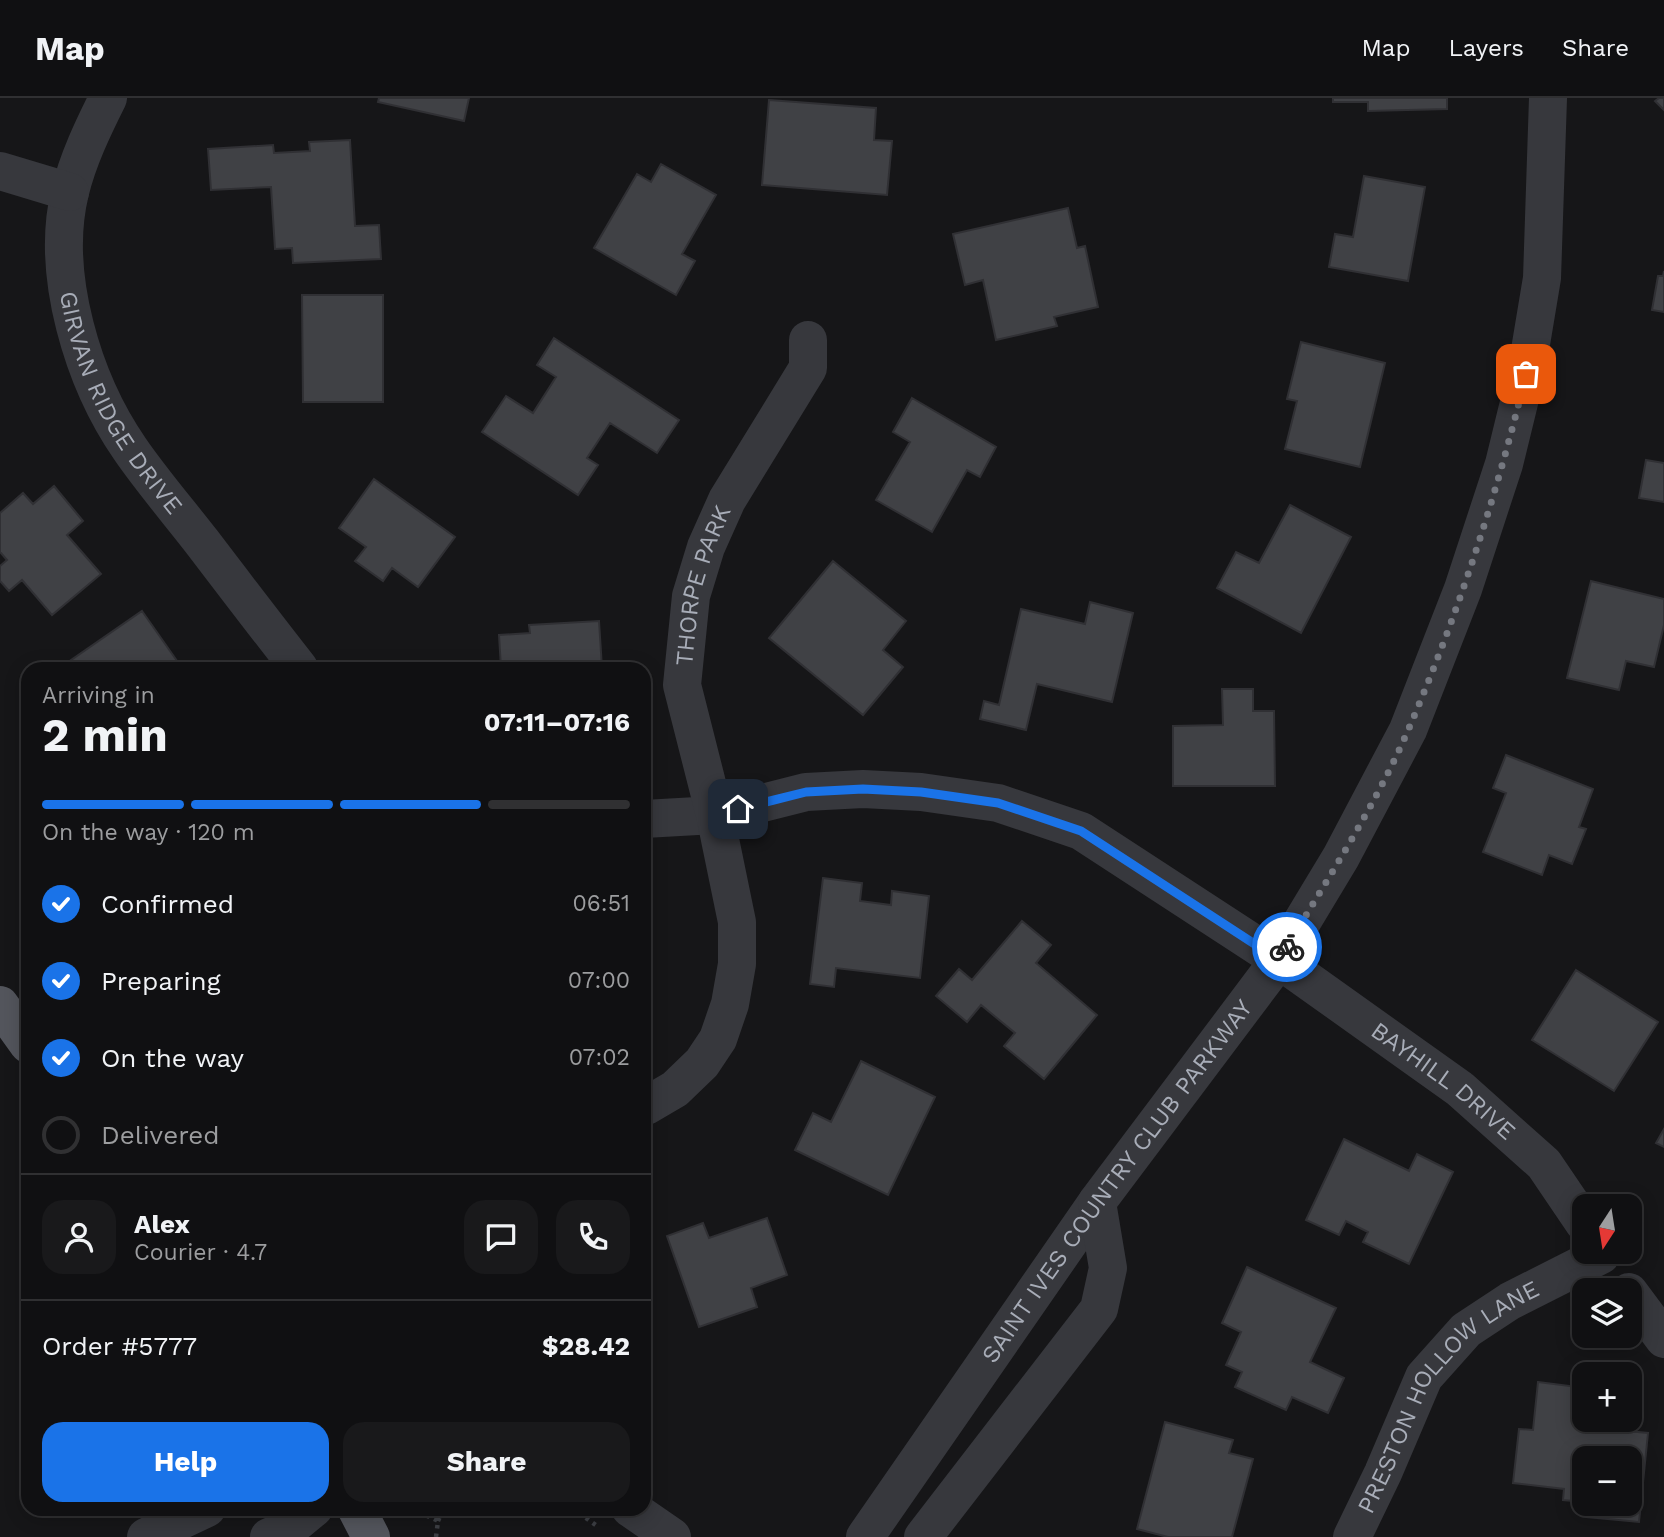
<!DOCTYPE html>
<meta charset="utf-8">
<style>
:root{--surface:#101012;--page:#19191b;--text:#f1f3f6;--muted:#9c9d9f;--line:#303032;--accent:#1a73e8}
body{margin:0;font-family:"Work Sans",sans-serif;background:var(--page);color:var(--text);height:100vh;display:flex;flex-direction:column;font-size:26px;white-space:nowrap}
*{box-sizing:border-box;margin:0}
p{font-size:23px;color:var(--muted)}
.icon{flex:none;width:38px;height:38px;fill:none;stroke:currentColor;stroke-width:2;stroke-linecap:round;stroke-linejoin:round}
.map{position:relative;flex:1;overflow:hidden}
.sheet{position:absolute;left:21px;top:564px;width:630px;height:854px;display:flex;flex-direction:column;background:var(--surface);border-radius:21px;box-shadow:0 4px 18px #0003,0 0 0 2px var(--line)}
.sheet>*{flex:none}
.needle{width:46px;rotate:192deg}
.tools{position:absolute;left:1572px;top:1096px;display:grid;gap:14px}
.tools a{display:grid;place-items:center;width:70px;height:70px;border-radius:14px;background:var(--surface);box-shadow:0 4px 18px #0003,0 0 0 2px var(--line);font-size:35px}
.pin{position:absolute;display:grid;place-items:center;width:60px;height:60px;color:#fff;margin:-30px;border-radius:14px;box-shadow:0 4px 10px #0006}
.courier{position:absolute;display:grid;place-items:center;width:70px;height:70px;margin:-35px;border:5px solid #1a73e8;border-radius:50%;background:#fff;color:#222;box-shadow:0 2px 9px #0007}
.headline em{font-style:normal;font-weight:700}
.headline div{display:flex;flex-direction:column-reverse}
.headline{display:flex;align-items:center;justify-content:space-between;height:119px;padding:0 21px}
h1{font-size:46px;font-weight:700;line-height:52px}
.bar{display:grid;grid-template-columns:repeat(4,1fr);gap:10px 7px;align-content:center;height:84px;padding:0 21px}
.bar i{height:9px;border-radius:5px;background:var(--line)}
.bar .selected{background:var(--accent)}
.bar p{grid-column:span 4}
.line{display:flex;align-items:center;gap:18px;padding:0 21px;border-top:2px solid var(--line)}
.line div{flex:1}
.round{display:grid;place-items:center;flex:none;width:74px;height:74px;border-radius:21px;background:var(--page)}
ol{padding:0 21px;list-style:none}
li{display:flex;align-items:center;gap:21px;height:77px}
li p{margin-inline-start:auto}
li .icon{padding:7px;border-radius:50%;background:var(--accent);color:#fff;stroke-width:4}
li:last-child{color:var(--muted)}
li i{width:38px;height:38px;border:4px solid var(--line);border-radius:50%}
.button{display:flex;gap:14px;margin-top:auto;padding:14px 21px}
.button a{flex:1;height:80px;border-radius:21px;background:var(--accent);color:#fff;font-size:28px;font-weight:700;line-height:80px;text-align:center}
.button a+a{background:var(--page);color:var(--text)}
header{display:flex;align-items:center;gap:42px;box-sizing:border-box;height:98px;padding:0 35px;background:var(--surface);border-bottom:2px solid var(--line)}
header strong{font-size:33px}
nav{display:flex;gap:38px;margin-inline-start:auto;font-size:24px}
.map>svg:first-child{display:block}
.building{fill:#404145;stroke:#303034;stroke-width:2}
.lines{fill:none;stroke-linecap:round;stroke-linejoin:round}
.path{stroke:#3d3f44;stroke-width:4.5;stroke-dasharray:3.5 5;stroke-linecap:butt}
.minor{stroke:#37383d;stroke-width:38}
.major{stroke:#53555c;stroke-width:38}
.done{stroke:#757880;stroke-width:7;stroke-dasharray:0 12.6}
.route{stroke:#1a73e8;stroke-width:9}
.labels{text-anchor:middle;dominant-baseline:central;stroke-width:7;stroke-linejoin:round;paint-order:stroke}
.street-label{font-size:24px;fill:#a8adb8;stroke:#111113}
</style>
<header>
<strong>Map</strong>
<nav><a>Map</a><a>Layers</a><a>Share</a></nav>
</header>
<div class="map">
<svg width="1664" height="1439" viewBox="0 0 1664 1439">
<rect width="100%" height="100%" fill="#161618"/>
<path class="building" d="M379,0H469L464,23L378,4Z
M1333,0H1447V11L1368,13V4H1333Z
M1659,0H1664V12L1655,3Z
M769,2L876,10L874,42L892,43L887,97L762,87Z
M350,42L355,128L379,127L381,161L293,165L292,150L275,151L271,89L211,92L208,51L273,47L274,55L310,53L309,44Z
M661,66L716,97L682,156L695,163L676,197L594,150L637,76L651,84Z
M1364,78L1425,89L1408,183L1329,169L1335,136L1353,139Z
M1068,110L1077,150L1085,148L1098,209L1054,219L1057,228L996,242L983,182L965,187L953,136Z
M1664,173V214L1652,212L1658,178H1663Z
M302,197H383V304H303Z
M554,240L679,322L657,355L610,325L587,360L598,367L578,397L482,334L506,298L533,315L556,279L537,267Z
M1301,244L1385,265L1360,369L1285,351L1297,303L1287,301Z
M912,300L996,349L980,379L967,372L932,434L876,402L910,344L893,334Z
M1646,362L1664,365V404L1639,400Z
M374,381L455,439L418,489L392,470L383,483L355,463L366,449L339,430Z
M54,388L83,423L67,437L101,476L52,517L22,482L9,493L0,483V468L7,462L0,454V415L23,395L33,406Z
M1290,407L1351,439L1301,535L1217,490L1236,454L1259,465Z
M833,463L906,523L883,552L903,569L863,617L769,540Z
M1591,483L1664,501V527L1654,569L1626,563L1619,592L1567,580Z
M1090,504L1133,515L1112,604L1037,586L1026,632L980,621L984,603L999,607L1021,511L1085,526Z
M142,513L182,570H67L64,567Z
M599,523L602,570H501L499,537L530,535L529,527Z
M1222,591H1253V613H1274L1275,688H1173V628L1223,627Z
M1506,657L1593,691L1579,729L1586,731L1572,766L1549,757L1542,777L1483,754L1506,695L1493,690Z
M823,780L862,785L860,803L891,807L892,793L929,798L920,880L836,870L834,889L810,886Z
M1022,823L1051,847L1036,865L1097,917L1044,981L1004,948L1015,935L981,907L967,924L936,898L959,871L972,882Z
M1576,872L1658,924L1614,993L1532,942Z
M861,963L935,999L888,1097L795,1052L813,1015L831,1024Z
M1664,1031V1049L1656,1045Z
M1344,1041L1409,1073L1417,1056L1453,1074L1409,1166L1363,1144L1368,1134L1346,1123L1339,1137L1306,1122Z
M767,1120L787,1177L751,1190L757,1209L699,1229L667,1138L703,1125L709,1140Z
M1247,1169L1336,1210L1310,1264L1344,1280L1328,1315L1292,1299L1286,1312L1235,1289L1242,1274L1226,1267L1241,1234L1222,1225Z
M1538,1284L1578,1289L1574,1328L1648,1335L1639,1424L1587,1419L1588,1405H1629V1360H1584V1404L1563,1402L1564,1391L1513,1385L1519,1331L1533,1332Z
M1165,1324L1233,1342L1229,1355L1253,1361L1232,1439H1168L1137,1431Z"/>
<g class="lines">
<path class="path" d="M411,1410L438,1423L436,1439
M572,1410L597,1428
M438,1423L444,1410"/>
<g class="minor">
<path id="s1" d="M108,0C93,30 78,61 70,94C50,176 83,283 130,351C152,383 178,413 202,444C234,486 266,528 299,570"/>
<path d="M0,73L70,94"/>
<path id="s2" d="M644,721L715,717L806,694L863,691L921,694L998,705L1081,733L1279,862L1460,991L1544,1066L1584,1125"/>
<path id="s3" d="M646,1008L675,991L702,965L718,941L730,906L737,866V824L715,717L682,587L691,498L706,449L727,402L808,270V242"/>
<path d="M1629,1194L1664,1241"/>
<path d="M630,1410L672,1439"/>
<path d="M146,1439L207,1410"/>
<path d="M269,1439L291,1429L314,1410"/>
<path id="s4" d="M865,1439L1097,1104L1279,862L1341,759L1408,632L1463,491L1504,366L1526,276L1542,180L1548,0"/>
<path d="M923,1439L1099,1211L1108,1170L1097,1104"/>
<path id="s5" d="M1352,1439L1383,1375L1424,1279L1466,1232L1510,1203L1601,1157"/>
</g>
<path class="major" d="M0,907L28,946
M356,1410L371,1439"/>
</g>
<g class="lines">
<path class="done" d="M1287,849C1329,778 1376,707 1409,630C1458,516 1497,397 1526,276"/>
<path class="route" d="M738,711L806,694L863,691L921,694L998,705L1081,733L1279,862L1287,849"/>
</g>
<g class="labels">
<g class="street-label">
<text stroke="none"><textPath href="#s1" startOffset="326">GIRVAN RIDGE DRIVE</textPath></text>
<text stroke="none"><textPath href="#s3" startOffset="565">THORPE PARK</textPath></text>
<text stroke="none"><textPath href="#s2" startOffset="886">BAYHILL DRIVE</textPath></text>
<text stroke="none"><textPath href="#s4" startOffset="436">SAINT IVES COUNTRY CLUB PARKWAY</textPath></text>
<text stroke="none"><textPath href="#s5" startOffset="175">PRESTON HOLLOW LANE</textPath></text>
</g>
</g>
</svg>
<div class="tools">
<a><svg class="needle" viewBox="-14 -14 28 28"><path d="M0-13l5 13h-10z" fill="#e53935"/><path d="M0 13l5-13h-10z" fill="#9c9d9f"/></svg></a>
<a><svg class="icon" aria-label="layers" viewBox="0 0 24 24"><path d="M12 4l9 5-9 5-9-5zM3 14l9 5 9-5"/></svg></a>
<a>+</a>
<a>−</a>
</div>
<div class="pin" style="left:1526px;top:276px;background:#ea580c"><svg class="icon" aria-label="bag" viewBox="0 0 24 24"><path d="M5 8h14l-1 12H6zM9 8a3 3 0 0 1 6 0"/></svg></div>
<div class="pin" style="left:738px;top:711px;background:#1f2937"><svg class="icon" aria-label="home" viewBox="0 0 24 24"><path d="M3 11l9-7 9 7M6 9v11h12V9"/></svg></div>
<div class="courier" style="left:1287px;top:849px"><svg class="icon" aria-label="bike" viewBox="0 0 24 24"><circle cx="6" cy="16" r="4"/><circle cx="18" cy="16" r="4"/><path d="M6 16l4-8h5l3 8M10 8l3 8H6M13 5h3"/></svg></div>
<section class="sheet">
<div class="headline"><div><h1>2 min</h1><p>Arriving in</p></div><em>07:11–07:16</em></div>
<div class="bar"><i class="selected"></i><i class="selected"></i><i class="selected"></i><i></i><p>On the way · 120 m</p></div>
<ol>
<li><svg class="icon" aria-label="check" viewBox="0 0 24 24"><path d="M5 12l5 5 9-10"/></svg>Confirmed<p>06:51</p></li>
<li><svg class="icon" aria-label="check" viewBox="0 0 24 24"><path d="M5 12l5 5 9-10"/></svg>Preparing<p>07:00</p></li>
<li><svg class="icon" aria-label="check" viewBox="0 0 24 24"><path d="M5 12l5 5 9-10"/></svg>On the way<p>07:02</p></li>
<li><i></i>Delivered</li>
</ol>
<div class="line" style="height:126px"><a class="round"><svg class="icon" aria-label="person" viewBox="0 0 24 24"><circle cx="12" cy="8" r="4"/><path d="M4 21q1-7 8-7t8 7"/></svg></a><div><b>Alex</b><p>Courier · 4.7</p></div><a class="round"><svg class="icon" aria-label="chat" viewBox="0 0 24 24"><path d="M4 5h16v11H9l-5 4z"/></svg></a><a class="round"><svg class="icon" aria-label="phone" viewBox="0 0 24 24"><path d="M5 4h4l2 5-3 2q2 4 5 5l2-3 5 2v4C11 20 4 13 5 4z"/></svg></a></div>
<div class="line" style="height:91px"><div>Order #5777</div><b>$28.42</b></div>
<div class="button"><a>Help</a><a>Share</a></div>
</section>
</div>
